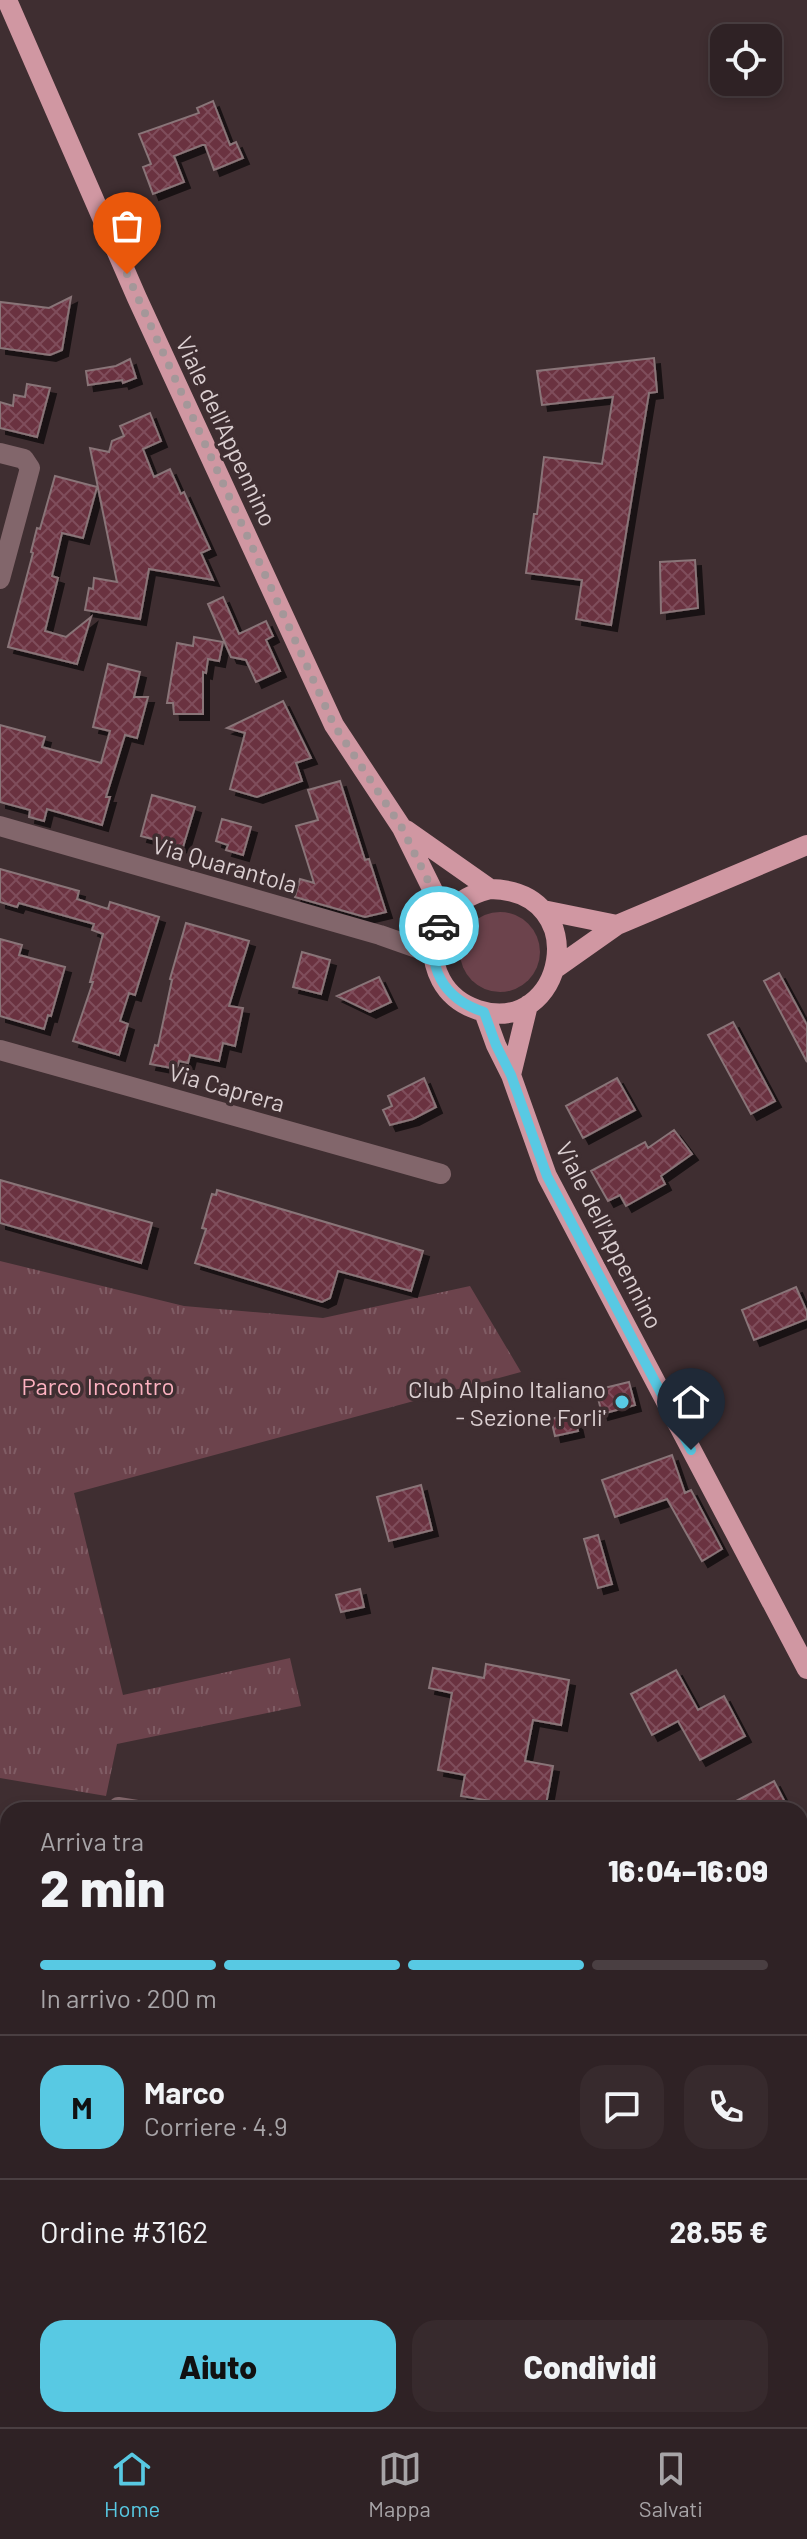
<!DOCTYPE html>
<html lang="it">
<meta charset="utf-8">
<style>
:root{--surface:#2f2225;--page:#372a2d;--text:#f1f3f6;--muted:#a7a4a7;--line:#4a3f42;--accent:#58c9e3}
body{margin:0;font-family:Barlow,sans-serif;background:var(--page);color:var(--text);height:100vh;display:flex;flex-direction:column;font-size:30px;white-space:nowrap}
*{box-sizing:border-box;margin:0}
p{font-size:26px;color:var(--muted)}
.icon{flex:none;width:44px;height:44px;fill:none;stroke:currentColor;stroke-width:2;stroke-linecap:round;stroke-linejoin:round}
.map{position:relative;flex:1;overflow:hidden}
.panel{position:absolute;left:0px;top:1802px;width:808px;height:626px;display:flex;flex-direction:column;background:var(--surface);border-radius:24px 24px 0 0;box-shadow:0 4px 12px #0003,0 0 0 2px var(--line)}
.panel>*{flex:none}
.tools{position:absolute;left:710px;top:24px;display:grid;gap:16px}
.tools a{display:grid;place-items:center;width:72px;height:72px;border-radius:16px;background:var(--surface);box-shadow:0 4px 12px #0003,0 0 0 2px var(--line);font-size:40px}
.pin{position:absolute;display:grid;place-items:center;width:68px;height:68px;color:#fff;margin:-82px -34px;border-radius:50% 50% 50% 0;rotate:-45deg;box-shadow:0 0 8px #0007}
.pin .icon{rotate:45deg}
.courier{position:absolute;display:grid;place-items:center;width:80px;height:80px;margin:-40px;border:6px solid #58c9e3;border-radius:50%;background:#fff;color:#222;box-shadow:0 2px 10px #0007}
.head em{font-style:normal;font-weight:800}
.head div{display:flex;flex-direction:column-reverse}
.head{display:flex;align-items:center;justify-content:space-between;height:136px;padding:0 40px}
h1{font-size:52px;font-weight:800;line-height:60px}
.bar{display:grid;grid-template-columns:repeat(4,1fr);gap:12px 8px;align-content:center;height:96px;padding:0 40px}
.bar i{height:10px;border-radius:6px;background:var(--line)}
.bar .current{background:var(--accent)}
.bar p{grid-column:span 4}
.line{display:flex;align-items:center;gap:20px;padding:0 40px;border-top:2px solid var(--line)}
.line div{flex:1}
.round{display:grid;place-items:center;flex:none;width:84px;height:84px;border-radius:24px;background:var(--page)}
.cta{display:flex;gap:16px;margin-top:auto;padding:16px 40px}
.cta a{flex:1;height:92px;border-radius:24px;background:var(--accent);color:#111;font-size:32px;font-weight:800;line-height:92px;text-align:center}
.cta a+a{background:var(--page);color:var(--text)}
.dock{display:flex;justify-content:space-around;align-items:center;height:112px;border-top:2px solid var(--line);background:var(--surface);font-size:22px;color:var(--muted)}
.dock a{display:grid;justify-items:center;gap:4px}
.dock .current{color:var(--accent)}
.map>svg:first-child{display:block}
.grass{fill:#6c434c}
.park{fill:url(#park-tufts)}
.building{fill:url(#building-cross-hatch);stroke:#897478;stroke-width:2;filter:url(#shadow)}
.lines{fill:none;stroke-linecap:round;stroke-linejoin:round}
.minor{stroke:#82666b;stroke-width:20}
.major{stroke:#d097a2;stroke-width:20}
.done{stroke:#a49799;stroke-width:8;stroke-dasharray:0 14.4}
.route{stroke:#58c9e3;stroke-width:10}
.poi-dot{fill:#58c9e3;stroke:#3f2e31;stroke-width:3}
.labels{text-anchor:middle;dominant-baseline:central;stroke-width:7;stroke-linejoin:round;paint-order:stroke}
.street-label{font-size:24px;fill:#dbcfd1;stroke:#3f2e31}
.park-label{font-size:24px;fill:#fdb2c1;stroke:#3f2e31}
.poi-label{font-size:24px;fill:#dbcfd1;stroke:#3f2e31;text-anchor:end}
</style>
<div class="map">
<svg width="807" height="2427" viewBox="0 0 807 2427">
<defs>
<pattern id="park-tufts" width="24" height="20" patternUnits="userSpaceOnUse" patternTransform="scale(2)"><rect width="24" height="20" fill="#6c434c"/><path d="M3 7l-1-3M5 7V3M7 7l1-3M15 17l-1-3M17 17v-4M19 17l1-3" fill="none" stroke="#805d65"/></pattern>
<pattern id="building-cross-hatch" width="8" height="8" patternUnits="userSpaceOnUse" patternTransform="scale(2)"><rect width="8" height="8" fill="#6a3140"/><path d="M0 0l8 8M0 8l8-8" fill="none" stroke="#7f4e5b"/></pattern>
<filter id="shadow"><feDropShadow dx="6" dy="6" stdDeviation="0" flood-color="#0009"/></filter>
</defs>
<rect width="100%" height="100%" fill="#3f2e31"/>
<path class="grass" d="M460 952a40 40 0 1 1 80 0a40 40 0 1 1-80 0Z"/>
<path class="park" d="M0,1261L184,1306L323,1318L470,1286L521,1372L74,1493L123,1695L290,1658L301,1706L117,1744L106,1796L0,1778Z"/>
<path class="building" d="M213,101L230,145L236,142L243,158L214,170L205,145H202L174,156L184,182L153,194L143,167L151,164L139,134L199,113L197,108Z
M71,297L62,350L50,355L0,348V302L49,308Z
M654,358L657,392L649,393L611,625L576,619L582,580L526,573L534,514H537L544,457L602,464L613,397L542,405L537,371Z
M130,359L136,378L123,383L122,380L88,385L86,371L116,366Z
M27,384L50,388L37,437L0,428V402L13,406L14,395L25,397Z
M150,413L161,441L143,449L154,477L170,469L181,494L184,492L210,549L201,553L213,580L149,569L140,619L85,610L89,588L93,589L94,578L117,582L90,448L109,452L112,441L124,436L120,426Z
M55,476L97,487L83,538L62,533L52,576L58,578L45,631L66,637L91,617L77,664L8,647L33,553L31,552L37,528L40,529Z
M695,560L698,608L661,613L660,562Z
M223,597L239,634L266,621L273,636L266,640L280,671L256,682L246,660L231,657L208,604Z
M194,637L223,642L219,661L208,659L206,673L203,672V714H174L173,703H167L177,643L193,646Z
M108,664L140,672L134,697H148L137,738L125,735L106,797H110L102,825L47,809L44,821L29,817L30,810L0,802V725L45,737L42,747L101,763L110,731L93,727Z
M283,701L311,758L296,763L302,781L257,797L230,789L245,733L227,728Z
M340,781L365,860L369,859L386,912L365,917L295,897L300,879L314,883L296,826L318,820L308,790Z
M152,795L195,807L183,847L141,836Z
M222,819L251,827L243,855L226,850L228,845L216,841Z
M0,869L79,891L77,899L108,909L110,902L159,917L135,995L129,993L120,1021L128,1024L119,1055L73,1041L93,982H90L103,934L92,930L94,924L19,903L17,907L0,902Z
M186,923L249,941L229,1006L243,1008L235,1046L223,1043L219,1061L190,1055L188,1063L179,1061L177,1069L150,1064L155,1045L158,1046L172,980L170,979Z
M0,939L22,945L19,955L65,967L51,1016L48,1015L44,1029L0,1016Z
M302,952L330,960L321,994L293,987Z
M779,973L807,1025V1062L764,981Z
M379,977L391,1002L370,1012L337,996Z
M733,1022L775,1101L751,1114L708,1035Z
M424,1078L436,1107L413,1119L390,1125L383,1110L392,1106L388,1096Z
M617,1078L635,1110L583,1138L566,1106Z
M674,1130L692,1154L661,1176L665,1184L626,1206L620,1195L608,1201L591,1171L645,1142L648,1148Z
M0,1180L152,1223L141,1263L0,1223Z
M217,1190L423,1251L411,1291L338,1271L330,1298L322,1302L195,1263L206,1229L202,1228L212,1194L216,1195Z
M796,1287L807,1312V1319L754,1340L742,1310Z
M629,1382L635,1405L602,1414L596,1390Z
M574,1413L578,1431L555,1436L551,1419Z
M672,1455L685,1493L691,1490L722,1549L702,1561L667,1499L615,1517L602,1480Z
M421,1485L432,1530L389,1541L377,1497Z
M598,1535L612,1584L598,1588L584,1539Z
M360,1589L364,1607L341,1612L336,1595Z
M486,1664L569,1680L561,1725L533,1720L525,1761L553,1766L545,1810L461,1796L465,1775L438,1770L452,1693L429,1688L433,1668L484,1678Z
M676,1670L698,1710L724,1696L745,1736L700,1760L678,1721L652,1735L631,1694Z
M774,1781L789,1810H719Z"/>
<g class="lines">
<path class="minor" d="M0,453L24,459L30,468L0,579
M0,826L380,935L434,954
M0,1050L441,1174
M118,1807L137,1810
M0,1897L8,1898
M3,2008L8,1987
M800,2141H807
M0,2220L8,2187
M0,2316L8,2318
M462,2420L491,2427
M122,2427L124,2420
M761,2427L762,2420"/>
<path class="major" d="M7,0L137,298L334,725L402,828L445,915
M406,830L490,889C596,891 564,1038 478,1010C463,1005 449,995 441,980C419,937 446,900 490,889
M543,910L617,925
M556,968L617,925L807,845
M484,1012L496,1045L511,1075L547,1176L807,1669
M511,1075L528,1005"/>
</g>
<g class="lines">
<path class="done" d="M127,274L334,725L402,828L445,915L439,926"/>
<path class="route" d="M439,926C424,967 444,999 484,1012L496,1045L511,1075L547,1176L691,1450"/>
</g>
<circle class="poi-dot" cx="622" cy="1402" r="8"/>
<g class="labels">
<g class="street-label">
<text transform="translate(227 431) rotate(65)">Viale dell'Appennino</text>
<text transform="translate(225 864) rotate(16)">Via Quarantola</text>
<text transform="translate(227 1087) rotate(16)">Via Caprera</text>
<text transform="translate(610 1235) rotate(63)">Viale dell'Appennino</text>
</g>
<g class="park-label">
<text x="98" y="1385">Parco Incontro</text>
</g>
<g class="poi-label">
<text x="606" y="1388">Club Alpino Italiano<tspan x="606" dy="28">- Sezione Forli'</tspan></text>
</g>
</g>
</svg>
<div class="tools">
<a><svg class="icon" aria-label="locate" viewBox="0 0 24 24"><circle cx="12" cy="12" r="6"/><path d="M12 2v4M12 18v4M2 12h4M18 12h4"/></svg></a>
</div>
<div class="pin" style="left:127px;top:274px;background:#ea580c"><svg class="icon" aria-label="bag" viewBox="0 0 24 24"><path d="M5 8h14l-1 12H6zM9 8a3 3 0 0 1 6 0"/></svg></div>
<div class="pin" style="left:691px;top:1450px;background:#1f2937"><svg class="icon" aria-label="home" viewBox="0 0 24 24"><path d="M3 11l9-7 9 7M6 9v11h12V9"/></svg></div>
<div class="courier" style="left:439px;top:926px"><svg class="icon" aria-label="car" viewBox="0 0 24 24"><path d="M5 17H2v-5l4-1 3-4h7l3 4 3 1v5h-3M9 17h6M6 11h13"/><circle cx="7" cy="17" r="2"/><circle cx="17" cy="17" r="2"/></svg></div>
<section class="panel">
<div class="head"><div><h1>2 min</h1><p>Arriva tra</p></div><em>16:04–16:09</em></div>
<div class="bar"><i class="current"></i><i class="current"></i><i class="current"></i><i></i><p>In arrivo · 200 m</p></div>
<div class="line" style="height:144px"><b class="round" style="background:var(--accent);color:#111">M</b><div><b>Marco</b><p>Corriere · 4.9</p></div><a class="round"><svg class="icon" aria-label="chat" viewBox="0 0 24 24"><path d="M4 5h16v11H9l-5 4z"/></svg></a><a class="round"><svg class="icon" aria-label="phone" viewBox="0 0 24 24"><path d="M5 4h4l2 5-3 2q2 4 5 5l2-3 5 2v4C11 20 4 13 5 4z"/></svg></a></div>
<div class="line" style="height:104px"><div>Ordine #3162</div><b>28.55 €</b></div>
<div class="cta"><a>Aiuto</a><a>Condividi</a></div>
</section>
</div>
<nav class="dock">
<a class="current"><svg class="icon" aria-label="home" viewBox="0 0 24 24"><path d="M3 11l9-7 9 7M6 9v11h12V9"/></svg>Home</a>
<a><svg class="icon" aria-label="map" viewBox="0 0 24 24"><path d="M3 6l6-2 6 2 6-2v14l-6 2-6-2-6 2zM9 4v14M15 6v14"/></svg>Mappa</a>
<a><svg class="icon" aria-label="saved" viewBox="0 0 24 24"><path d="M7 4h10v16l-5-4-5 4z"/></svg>Salvati</a>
</nav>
